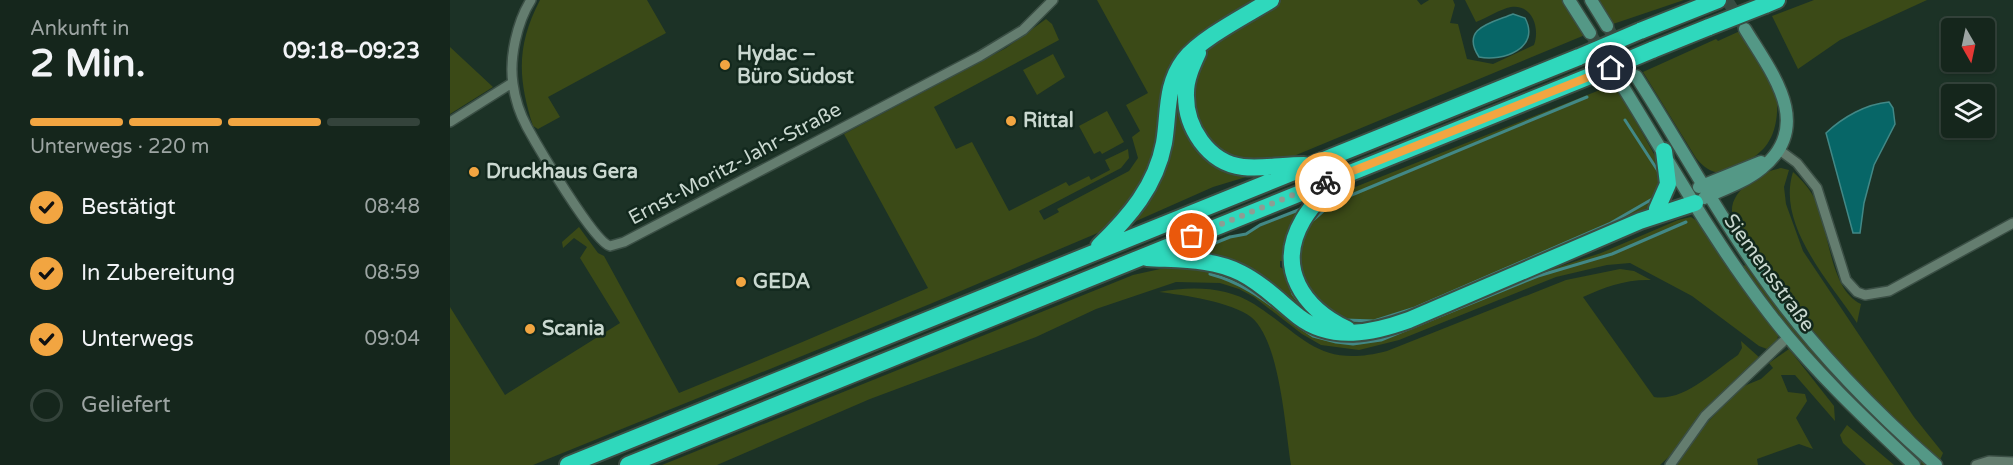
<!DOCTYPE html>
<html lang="de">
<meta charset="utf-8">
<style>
:root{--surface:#15261c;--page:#223229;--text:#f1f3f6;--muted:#9da5a3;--line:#34433b;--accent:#f2a541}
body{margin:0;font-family:"Varela Round",sans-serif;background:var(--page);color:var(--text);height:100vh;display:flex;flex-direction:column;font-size:22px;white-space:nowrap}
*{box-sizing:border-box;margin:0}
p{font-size:20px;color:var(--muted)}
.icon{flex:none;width:33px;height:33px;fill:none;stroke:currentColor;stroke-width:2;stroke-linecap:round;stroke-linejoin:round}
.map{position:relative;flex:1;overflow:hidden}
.details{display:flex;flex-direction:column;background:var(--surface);width:450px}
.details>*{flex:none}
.needle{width:39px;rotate:171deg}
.buttons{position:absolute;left:1491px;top:18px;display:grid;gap:12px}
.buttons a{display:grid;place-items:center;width:54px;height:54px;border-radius:6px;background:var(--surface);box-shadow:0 2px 4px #0004,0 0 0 2px var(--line);font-size:30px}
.pin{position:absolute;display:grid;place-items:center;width:51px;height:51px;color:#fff;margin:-26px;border:3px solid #fff;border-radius:50%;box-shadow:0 2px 6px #0007}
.courier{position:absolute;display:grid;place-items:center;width:60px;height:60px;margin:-30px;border:4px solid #f2a541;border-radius:50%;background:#fff;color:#222;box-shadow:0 2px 8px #0007}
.summary em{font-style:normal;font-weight:700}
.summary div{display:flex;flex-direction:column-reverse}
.summary{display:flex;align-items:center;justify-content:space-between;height:102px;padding:0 30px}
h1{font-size:39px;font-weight:700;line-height:45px}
.bar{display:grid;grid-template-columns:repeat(4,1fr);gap:9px 6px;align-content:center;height:72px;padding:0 30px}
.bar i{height:8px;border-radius:4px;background:var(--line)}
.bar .current{background:var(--accent)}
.bar p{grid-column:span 4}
ol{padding:0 30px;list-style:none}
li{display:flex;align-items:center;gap:18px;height:66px}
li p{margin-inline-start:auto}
li .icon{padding:6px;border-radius:50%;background:var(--accent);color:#111;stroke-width:4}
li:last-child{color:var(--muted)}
li i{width:33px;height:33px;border:3px solid var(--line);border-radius:50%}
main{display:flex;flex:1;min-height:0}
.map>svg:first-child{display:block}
.green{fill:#3b4a17}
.water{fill:#076667;stroke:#428886;stroke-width:1.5}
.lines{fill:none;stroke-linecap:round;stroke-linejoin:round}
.stream{stroke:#428886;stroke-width:3}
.secondary-tunnel{stroke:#364b40;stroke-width:12;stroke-dasharray:12 6;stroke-linecap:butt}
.street-casing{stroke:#3b4f45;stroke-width:12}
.secondary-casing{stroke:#3b4f45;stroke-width:15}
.highway-casing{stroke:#3b4f45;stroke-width:20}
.street{stroke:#647d6f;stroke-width:9}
.secondary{stroke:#549886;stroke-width:12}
.highway{stroke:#2fd8bc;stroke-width:16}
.highway-bridge-casing{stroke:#3b4f45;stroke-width:20;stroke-linecap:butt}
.highway-bridge{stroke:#2fd8bc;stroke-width:16}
.done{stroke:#8d9e94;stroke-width:6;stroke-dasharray:0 10.8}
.route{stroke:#f2a541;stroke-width:8}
.poi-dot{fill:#f2a541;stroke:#12281d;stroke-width:2}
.labels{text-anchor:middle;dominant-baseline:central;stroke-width:5;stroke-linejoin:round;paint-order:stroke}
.poi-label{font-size:20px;font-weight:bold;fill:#cad8d0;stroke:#12281d;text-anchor:start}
.street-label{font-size:20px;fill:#cad8d0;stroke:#12281d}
</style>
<main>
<section class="details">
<div class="summary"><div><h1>2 Min.</h1><p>Ankunft in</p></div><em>09:18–09:23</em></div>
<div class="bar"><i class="current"></i><i class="current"></i><i class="current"></i><i></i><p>Unterwegs · 220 m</p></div>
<ol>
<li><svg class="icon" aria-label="check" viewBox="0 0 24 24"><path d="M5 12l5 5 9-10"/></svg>Bestätigt<p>08:48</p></li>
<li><svg class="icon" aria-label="check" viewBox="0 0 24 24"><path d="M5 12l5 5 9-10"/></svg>In Zubereitung<p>08:59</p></li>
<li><svg class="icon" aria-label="check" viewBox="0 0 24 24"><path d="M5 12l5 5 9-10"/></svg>Unterwegs<p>09:04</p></li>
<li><i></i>Geliefert</li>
</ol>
</section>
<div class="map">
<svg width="1563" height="465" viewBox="0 0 1563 465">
<rect width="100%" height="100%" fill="#1c3226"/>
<path class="green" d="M90,0H197L216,33L98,97L110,117L88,129L83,126C68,79 66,46 90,0Z
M647,0H809L739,45L702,173L665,221L650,232L480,304L83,465H0V307L55,395L170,323L130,258L137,247L124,238L113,248L112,242L129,227L148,253L154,256L229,393C313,359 395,324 478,288L394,134L556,48L596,19L602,24L609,40L484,107L506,149L522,142L559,211L616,182L619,186L639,176L641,180L660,170L655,160L678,149L679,158L671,168L589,211L594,220L609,212L607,209L679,171L688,158L682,137L690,131L676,105L698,93Z
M831,0H967L971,5L979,0H1003L1005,5L1000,23L1008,24L1017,59L1043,64L1084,45C1090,29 1083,4 1061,7C1050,9 1037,18 1026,22L1015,0H1113L1135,35L839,158C814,163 780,164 760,144C750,134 745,110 739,97L754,53L782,30Z
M1148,0H1234L1163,24Z
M1364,0H1477L1390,40L1348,69L1322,16Z
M1290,31C1302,51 1325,77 1327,100C1328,113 1326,130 1319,141C1311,156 1282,174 1265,172C1257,170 1251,164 1246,158L1193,72L1266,39L1268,41Z
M0,47L43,87L0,114Z
M603,54L615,77L587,95L573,70Z
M728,82L735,122L797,173L796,177L763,187L684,222L681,220Z
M1165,84L1209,163L1214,179L1201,206L1154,230L954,316L913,325L879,316L850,280L847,243L873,203L885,195Z
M657,111L674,142L652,154L650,151L644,154L629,126Z
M1331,168L1339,170L1334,187L1336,204L1353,251L1464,417L1493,453L1490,460C1407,391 1342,310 1284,220C1273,194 1309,172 1331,168Z
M1343,172C1353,181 1360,189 1366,201C1379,230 1380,290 1411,304L1407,323C1380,282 1326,225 1343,172Z
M858,204L838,261H830V267L838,272L870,321L737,252L780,235L784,237L794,234Z
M1241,217L1252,224L1290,283L1328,333C1329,341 1323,346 1317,349L1309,346L1242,296L1180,263L1157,265L1106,277L949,340L909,350L871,345L852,334L804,297L789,289L770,283L726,282L646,309L586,337L420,399L267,465H212L683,275L728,265L789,276L890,339L1151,253L1228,220Z
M1295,265L1327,308L1478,465H1473C1406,405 1345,340 1292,267Z
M1170,269L1184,271L1201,280C1177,279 1154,287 1133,297L1204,397C1234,402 1264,371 1288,355L1292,348L1291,341L1310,358L1258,408L1225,451L1210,465H841C835,428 830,340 801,317C782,302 733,295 709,292C740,286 776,286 804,304C854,336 869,369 937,351L1116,280Z
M1339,349L1384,406L1385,421L1345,375H1331L1338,392L1355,394L1357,401L1346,418L1363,449L1349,444L1307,459L1308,465H1227L1252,428L1274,405L1294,386L1311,379L1323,368L1319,363Z
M1397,425L1444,465H1416L1393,443L1390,435Z"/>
<path class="water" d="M1063,14L1075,18C1091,48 1053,62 1029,57C1010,28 1041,23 1063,14Z
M1439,102L1443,108L1445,124L1424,165L1414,203L1410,233H1403L1376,133C1393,117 1416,104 1439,102Z"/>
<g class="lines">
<path class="stream" d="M1175,120L1210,174
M861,222L878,207L904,194L1137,97
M750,249L780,237L796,234L810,225L851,209
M834,264L835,244L846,216
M836,273L843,294L858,314
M760,274C790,282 811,297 836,316
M895,320L924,321L965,308L1159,224L1204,198
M845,324L863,336L886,342L903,344L931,340L1088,276L1162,254L1236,222"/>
<path class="secondary-tunnel" d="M1277,0L1295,29
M1157,26L1186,76
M1140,33L1170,82"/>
<defs>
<path id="street" d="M81,0C67,22 59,58 63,84C65,99 70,114 77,127C88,147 144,242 160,246L174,242L530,56L573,30L603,0
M0,122L62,83
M1328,149L1347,163L1367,188L1396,280L1407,292L1415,295L1439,291L1563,223
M1220,465L1255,416L1339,336
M1526,465L1539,461L1563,462"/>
<path id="secondary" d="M1119,0L1140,33
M1141,0L1157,26
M1186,76C1228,141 1265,210 1310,273C1359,344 1421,408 1486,465
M1170,82C1218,159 1263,241 1319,313C1361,368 1413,417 1464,465
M1249,187L1311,162
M1254,198C1274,189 1295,182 1312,168C1365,125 1321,72 1295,29"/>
<path id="highway" d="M1315,5L1327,0
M1190,31L1268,0
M1202,50L1259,27
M748,53C742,66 736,79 736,93C735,127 758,163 793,167C813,169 834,165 854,165
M884,180C874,193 861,206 853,220C825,268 853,308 897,329
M1207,209L1218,184L1214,151
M649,246C679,217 706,186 714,143C719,114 715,85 734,60C751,38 797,15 821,0
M697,258C728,260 762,258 791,273C813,284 830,302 849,317C882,342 923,333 959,320L1190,221L1245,203
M118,465L1129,57
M178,465L1140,76"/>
</defs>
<use href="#street" class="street-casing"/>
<use href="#secondary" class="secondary-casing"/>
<use href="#highway" class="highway-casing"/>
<use href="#street" class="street"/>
<use href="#secondary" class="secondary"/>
<use href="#highway" class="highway"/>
<defs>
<path id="highway-bridge" d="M1259,27L1315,5
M1129,57L1190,31
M1140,76L1202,50"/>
</defs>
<use href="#highway-bridge" class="highway-bridge-casing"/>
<use href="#highway-bridge" class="highway-bridge"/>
</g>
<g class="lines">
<path class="done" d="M742,236L875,182"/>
<path class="route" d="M875,182L1161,68"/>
</g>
<g class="poi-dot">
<circle cx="275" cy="65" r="6"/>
<circle cx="561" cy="121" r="6"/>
<circle cx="24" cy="172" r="6"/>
<circle cx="291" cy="282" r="6"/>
<circle cx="80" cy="329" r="6"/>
</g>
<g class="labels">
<g class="poi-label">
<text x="287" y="54">Hydac –<tspan x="287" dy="23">Büro Südost</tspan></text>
<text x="573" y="121">Rittal</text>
<text x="36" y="172">Druckhaus Gera</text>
<text x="303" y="282">GEDA</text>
<text x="92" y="329">Scania</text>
</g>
<g class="street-label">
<text transform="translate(285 164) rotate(-28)">Ernst-Moritz-Jahr-Straße</text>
<text transform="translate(1319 273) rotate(54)">Siemensstraße</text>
</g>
</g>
</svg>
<div class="buttons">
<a><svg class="needle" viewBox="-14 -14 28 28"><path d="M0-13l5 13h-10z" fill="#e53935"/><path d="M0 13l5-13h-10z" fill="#9da5a3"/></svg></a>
<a><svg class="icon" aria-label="layers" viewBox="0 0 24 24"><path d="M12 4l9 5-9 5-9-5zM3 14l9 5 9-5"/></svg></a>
</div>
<div class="pin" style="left:742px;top:236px;background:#ea580c"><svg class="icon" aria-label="bag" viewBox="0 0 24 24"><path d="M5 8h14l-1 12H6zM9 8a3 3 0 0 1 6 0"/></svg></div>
<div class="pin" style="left:1161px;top:68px;background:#1f2937"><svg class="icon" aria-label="home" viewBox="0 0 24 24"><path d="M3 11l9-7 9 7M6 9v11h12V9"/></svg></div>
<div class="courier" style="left:875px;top:182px"><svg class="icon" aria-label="bike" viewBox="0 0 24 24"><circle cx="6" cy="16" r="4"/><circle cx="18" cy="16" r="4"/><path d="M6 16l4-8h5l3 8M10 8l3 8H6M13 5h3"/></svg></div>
</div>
</main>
